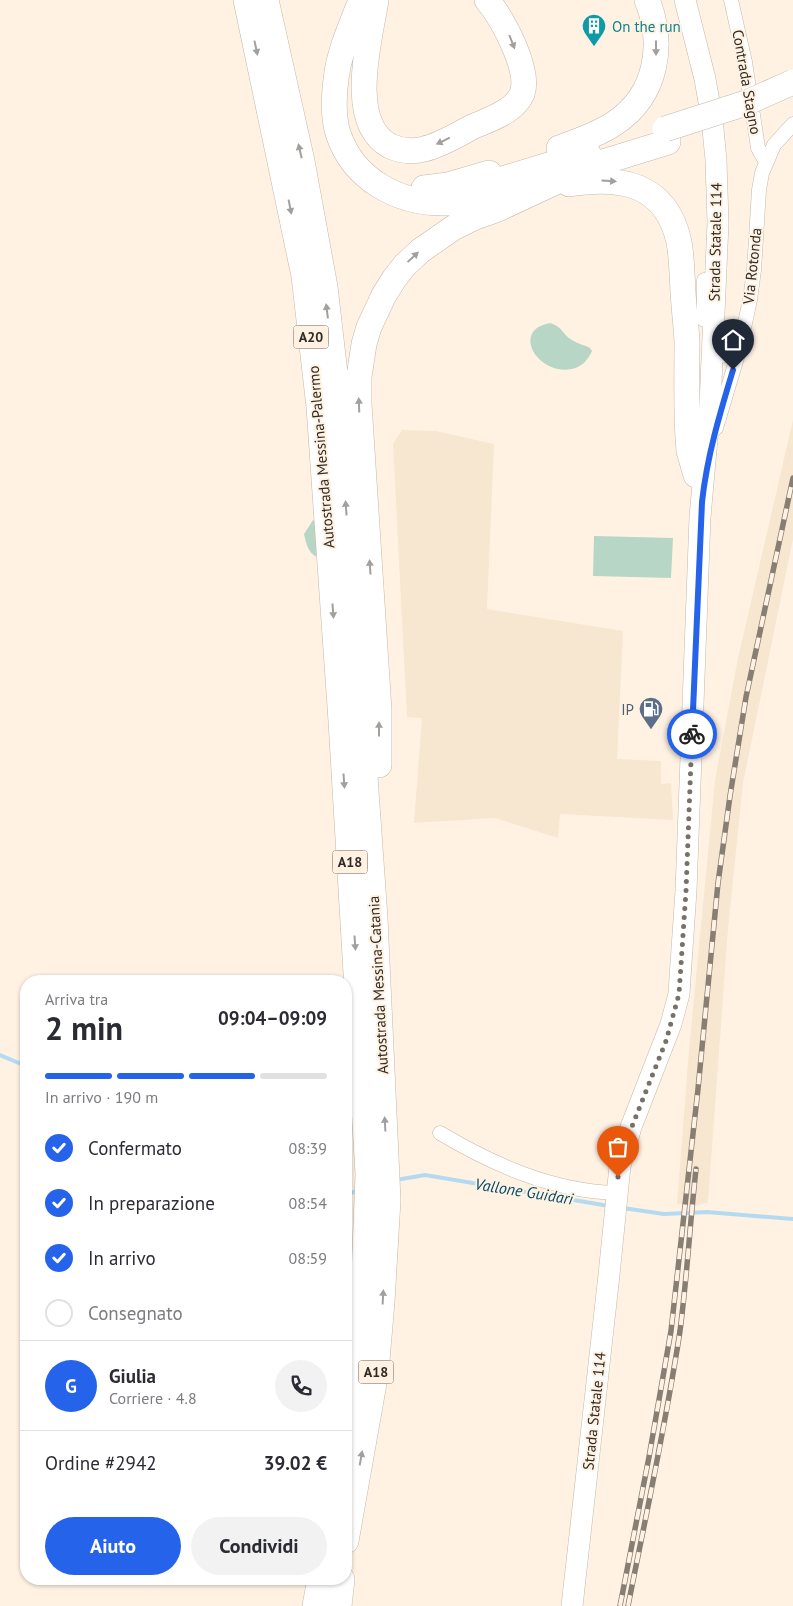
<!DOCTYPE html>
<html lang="it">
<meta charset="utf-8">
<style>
:root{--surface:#fff;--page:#f2f2f3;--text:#2b2b33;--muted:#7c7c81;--line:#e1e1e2;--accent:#2563eb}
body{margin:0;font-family:"PT Sans",sans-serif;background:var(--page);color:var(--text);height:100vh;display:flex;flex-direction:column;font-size:19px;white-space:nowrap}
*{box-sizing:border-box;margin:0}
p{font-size:16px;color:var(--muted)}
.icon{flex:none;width:28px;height:28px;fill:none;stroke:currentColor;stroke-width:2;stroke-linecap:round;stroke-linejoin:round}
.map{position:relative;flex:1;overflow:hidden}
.sheet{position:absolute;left:20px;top:975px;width:332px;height:610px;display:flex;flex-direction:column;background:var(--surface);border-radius:20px;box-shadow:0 1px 4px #0004}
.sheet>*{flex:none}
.pin{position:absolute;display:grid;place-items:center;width:42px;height:42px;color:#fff;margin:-51px -21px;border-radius:50% 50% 50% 0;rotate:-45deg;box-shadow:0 0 5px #0007}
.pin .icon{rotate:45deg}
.courier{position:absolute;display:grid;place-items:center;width:50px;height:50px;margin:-25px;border:4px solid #2563eb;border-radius:50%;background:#fff;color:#222;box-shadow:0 1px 6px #0007}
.summary em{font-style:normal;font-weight:800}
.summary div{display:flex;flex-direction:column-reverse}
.summary{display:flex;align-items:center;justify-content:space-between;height:85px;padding:0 25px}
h1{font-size:32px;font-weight:800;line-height:38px}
.bar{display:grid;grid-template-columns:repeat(4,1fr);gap:8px 5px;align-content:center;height:60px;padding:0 25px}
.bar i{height:6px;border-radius:4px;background:var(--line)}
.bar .current{background:var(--accent)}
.bar p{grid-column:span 4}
.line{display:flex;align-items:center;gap:12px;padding:0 25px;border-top:1px solid var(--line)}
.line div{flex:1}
.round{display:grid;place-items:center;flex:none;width:52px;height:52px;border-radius:26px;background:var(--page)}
ol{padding:0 25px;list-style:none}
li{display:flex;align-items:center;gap:15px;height:55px}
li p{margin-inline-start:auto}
li .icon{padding:5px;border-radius:50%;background:var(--accent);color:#fff;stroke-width:4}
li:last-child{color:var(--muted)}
li i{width:28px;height:28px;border:2px solid var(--line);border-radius:50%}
.button{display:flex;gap:10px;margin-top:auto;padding:10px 25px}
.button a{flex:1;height:58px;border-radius:30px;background:var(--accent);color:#fff;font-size:20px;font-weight:800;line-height:58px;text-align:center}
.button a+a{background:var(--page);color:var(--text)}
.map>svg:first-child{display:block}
.built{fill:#f7e6d0}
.green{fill:#b8d6c5}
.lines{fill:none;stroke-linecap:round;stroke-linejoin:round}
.stream{stroke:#b4daf1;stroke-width:4}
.minor-casing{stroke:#c4b8aa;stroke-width:15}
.primary-casing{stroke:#c4b8aa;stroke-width:22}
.motorway-casing{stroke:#c4b8aa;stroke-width:26}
.minor{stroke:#fff;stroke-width:14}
.primary{stroke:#fff;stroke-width:21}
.motorway{stroke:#fff;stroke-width:25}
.rail-casing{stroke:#877e74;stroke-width:5.5}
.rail{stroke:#fff2e3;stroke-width:4;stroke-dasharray:11;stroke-linecap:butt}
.motorway-bridge-casing{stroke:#c4b8aa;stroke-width:26;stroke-linecap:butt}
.motorway-bridge{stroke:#fff;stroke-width:25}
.oneway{fill:#a2a09d}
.done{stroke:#787168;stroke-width:5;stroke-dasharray:0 9}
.route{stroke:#2563eb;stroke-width:6}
.labels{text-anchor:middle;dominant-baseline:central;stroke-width:4;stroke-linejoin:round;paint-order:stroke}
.shield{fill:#fff2e3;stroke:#6e675e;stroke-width:1}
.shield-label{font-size:14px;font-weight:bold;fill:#302b25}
.culture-label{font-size:15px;fill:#0d838f;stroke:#fff2e3;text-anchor:start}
.street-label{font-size:15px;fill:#302b25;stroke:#fff2e3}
.service-label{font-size:15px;fill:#4e5e75;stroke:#fff2e3;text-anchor:end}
.water-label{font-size:16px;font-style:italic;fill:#004968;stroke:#fff2e3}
</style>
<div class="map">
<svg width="793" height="1606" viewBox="0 0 793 1606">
<rect width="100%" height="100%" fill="#fff2e3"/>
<path class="built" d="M793,420V539L743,783L728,929L708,1202L696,1206L677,1204L689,1050L715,780L738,658Z
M402,430L436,431L494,444L487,609L623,631L617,759L661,761V784L671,783L673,820L560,814L558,838L495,818L414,823L422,718L407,717L393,444Z"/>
<path class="green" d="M550,323C563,327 562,334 572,340C578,344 585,345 590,348L592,351C588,360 582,367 572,369C538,376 510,330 550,323Z
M313,520L315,521L317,557C308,553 306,543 304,534Z
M594,536L673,538L671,578L593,576Z"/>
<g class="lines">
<path class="stream" d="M0,1055L26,1066
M396,1180L425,1175L609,1206
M346,1194L358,1191
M623,1208L664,1214L707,1212L793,1219"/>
<defs>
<path id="minor" d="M731,0L745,62L758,148L766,162
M704,280V320
M712,355C727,360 732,348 737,336
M716,428L739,351L750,300L754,270L759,190L762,173L774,145L793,124
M440,1133C494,1165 552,1191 616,1193"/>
<path id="primary" d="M572,1606L609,1275L620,1166L631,1127L671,1024L679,994L680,978L686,891L700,517L710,405L718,223L716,160L712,119L705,79L685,0"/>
<path id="motorway" d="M246,0L304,276L319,407L341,721L368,1174L363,1301L356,1369L346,1429
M266,0L302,161L325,287L339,408L375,918L388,1200L382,1302L376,1372L346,1541
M361,0C352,24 341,47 337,72C334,92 332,114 338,133C353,180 399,204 446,203C465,203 483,198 502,194
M376,0C370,39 346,123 390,146C401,151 413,152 424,149C441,145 457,135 472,127C488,120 514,112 522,94C531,70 502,18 487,0
M559,148C578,141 599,134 615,123C657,95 665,44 647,0
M569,184C621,176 666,183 679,242C682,259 682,275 683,292C684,308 686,325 687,341C687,373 686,405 688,437L689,451L696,475
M473,186L499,180L588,153
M424,188L448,185L489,173
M379,765V710L359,404V377L364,344L369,327L384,295L394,279L405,265L420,251L453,228L473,218L498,209L590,166L668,142
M315,1606L320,1579
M339,1606L342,1579"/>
</defs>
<use href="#minor" class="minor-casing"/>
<use href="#primary" class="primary-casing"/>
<use href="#motorway" class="motorway-casing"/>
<use href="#minor" class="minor"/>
<use href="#primary" class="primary"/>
<use href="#motorway" class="motorway"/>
<defs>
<path id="rail" d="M620,1606L649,1457L671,1331L698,1089L718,883L730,796L746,697L793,478
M628,1606C646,1515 666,1423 680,1331C687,1277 690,1223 696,1169"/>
</defs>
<use href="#rail" class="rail-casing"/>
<use href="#rail" class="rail"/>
<defs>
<path id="motorway-bridge" d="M665,129L746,103L793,82"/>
</defs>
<use href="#motorway-bridge" class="motorway-bridge-casing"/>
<use href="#motorway-bridge" class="motorway-bridge"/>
</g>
<defs><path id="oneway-solid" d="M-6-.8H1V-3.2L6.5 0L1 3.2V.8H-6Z" transform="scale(1.25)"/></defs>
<g class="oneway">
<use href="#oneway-solid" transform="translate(512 42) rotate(69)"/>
<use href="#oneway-solid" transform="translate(256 48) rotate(78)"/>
<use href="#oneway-solid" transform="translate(656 48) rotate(90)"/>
<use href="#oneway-solid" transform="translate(443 141) rotate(154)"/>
<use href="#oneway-solid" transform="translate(300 151) rotate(-103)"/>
<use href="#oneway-solid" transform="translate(609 181) rotate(4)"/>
<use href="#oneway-solid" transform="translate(290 207) rotate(79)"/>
<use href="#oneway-solid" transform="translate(413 257) rotate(-43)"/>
<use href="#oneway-solid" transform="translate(327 311) rotate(-97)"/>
<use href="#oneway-solid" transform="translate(359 405) rotate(-92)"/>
<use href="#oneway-solid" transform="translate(346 508) rotate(-94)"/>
<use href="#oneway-solid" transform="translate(370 567) rotate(-94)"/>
<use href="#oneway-solid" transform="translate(333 611) rotate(86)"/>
<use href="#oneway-solid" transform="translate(379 729) rotate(-90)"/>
<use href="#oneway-solid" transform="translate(344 781) rotate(86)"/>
<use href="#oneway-solid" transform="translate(355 943) rotate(86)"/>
<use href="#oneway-solid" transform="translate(385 1124) rotate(-93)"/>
<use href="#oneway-solid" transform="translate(383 1297) rotate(-87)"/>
<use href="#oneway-solid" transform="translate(361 1458) rotate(-80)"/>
</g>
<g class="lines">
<path class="done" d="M618,1177L625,1144L666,1041L679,994L686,891L692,734"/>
<path class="route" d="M692,734L702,502C707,456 720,413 733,370"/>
</g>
<defs>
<symbol id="building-pin" viewBox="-11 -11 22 30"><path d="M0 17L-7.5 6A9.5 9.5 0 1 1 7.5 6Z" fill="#0f9aa8" stroke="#fff2e3"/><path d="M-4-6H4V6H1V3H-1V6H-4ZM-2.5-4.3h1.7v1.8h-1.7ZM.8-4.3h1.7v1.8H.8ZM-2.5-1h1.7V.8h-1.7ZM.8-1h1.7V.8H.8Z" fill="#fff"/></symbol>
<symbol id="fuel-pin" viewBox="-11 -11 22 30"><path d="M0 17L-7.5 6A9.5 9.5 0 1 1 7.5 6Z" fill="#5c6f8a" stroke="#fff2e3"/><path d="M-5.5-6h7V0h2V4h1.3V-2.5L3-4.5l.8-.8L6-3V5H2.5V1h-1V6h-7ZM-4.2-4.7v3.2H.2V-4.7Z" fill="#fff"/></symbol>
</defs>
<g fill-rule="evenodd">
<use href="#building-pin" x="580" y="12" width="28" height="38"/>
<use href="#fuel-pin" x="637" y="695" width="28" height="38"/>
</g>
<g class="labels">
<g class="shield">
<rect x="293.5" y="325.5" width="35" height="23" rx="4"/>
<rect x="332.5" y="850.5" width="35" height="23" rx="4"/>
<rect x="358.5" y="1360.5" width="35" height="23" rx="4"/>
</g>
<g class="shield-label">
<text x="311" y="337">A20</text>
<text x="350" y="862">A18</text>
<text x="376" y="1372">A18</text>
</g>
<g class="culture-label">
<text x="612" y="26">On the run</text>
</g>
<g class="street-label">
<text transform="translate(747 82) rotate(80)">Contrada Stagno</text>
<text transform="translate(715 242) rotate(-89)">Strada Statale 114</text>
<text transform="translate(752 266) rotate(-84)">Via Rotonda</text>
<text transform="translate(321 457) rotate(-95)">Autostrada Messina-Palermo</text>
<text transform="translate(378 985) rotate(-93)">Autostrada Messina-Catania</text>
<text transform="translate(594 1411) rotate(-84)">Strada Statale 114</text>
</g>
<g class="service-label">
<text x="634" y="709">IP</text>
</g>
<g class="water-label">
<text transform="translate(524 1191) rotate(9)">Vallone Guidari</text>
</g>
</g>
</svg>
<div class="pin" style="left:618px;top:1177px;background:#ea580c"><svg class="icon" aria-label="bag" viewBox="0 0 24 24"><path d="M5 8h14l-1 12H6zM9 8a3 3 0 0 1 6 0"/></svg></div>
<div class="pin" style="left:733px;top:370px;background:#1f2937"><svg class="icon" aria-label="home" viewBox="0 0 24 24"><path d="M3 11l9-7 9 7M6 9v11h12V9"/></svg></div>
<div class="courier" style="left:692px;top:734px"><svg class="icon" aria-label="bike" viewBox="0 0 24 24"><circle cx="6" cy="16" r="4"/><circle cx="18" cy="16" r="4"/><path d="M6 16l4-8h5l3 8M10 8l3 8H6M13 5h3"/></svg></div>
<section class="sheet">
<div class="summary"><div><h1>2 min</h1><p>Arriva tra</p></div><em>09:04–09:09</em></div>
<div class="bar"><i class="current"></i><i class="current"></i><i class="current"></i><i></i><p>In arrivo · 190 m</p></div>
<ol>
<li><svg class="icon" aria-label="check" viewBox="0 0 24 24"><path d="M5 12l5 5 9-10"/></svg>Confermato<p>08:39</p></li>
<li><svg class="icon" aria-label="check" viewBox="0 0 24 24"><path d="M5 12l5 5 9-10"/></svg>In preparazione<p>08:54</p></li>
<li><svg class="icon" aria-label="check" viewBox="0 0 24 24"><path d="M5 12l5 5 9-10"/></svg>In arrivo<p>08:59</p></li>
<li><i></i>Consegnato</li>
</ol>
<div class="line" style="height:90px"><b class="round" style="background:var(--accent);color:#fff">G</b><div><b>Giulia</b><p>Corriere · 4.8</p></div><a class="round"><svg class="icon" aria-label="phone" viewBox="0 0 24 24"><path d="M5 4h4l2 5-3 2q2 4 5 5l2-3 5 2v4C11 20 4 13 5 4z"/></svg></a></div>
<div class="line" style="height:65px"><div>Ordine #2942</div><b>39.02 €</b></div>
<div class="button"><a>Aiuto</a><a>Condividi</a></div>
</section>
</div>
